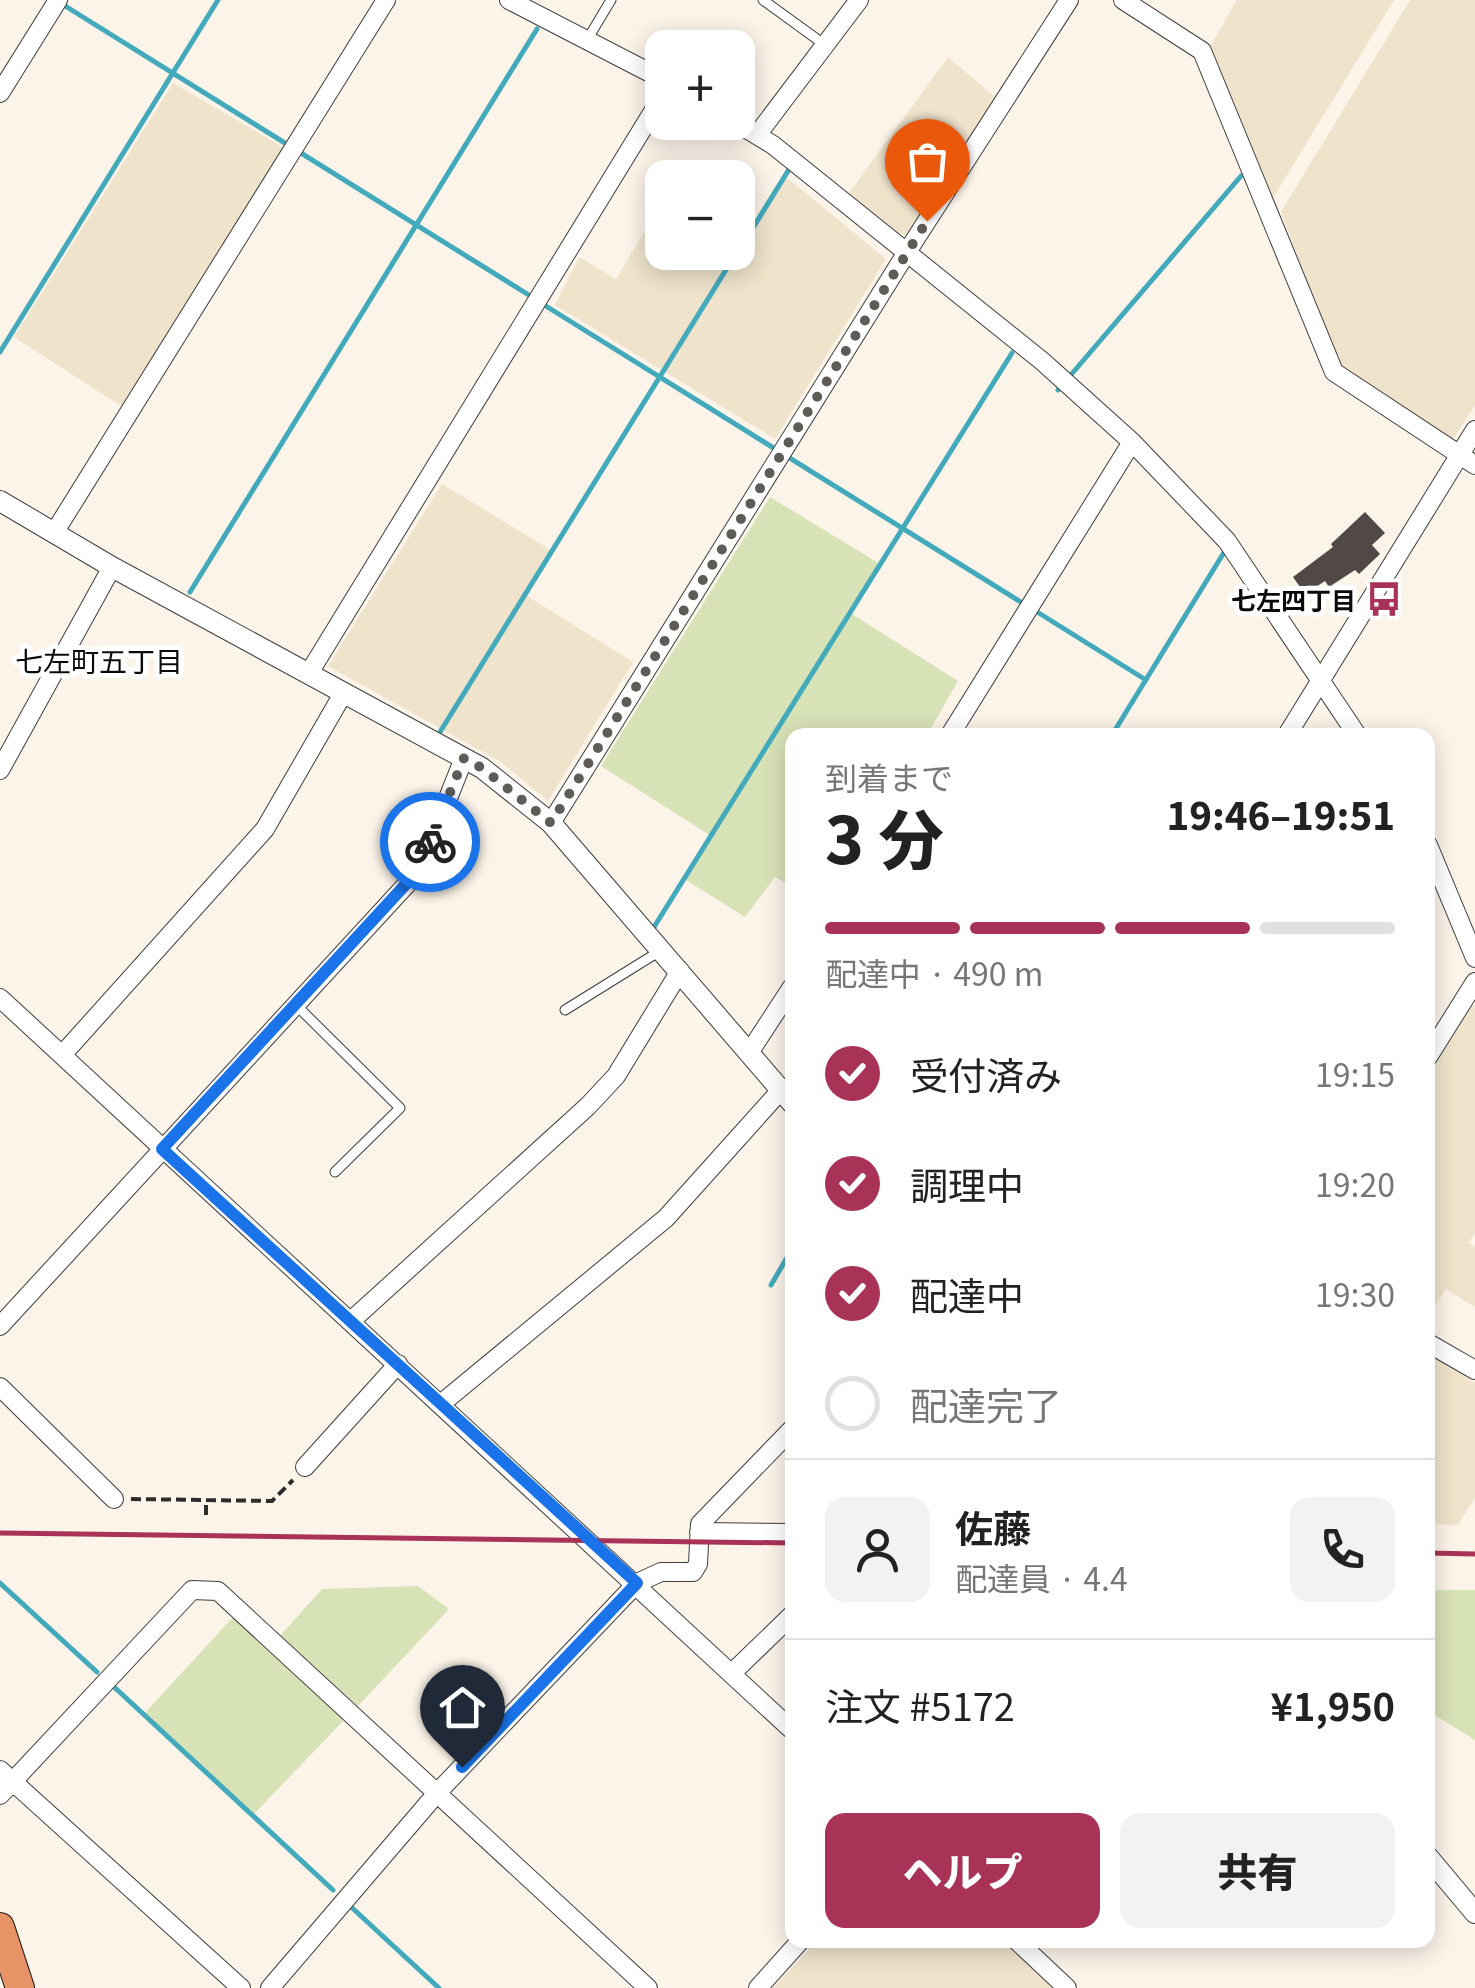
<!DOCTYPE html>
<html lang="ja">
<meta charset="utf-8">
<style>
:root{--surface:#fff;--page:#f2f2f2;--text:#222;--muted:#767676;--line:#e0e0e0;--accent:#a83356}
body{margin:0;font-family:Georgia,"Noto Sans JP",serif;background:var(--page);color:var(--text);height:100vh;display:flex;flex-direction:column;font-size:38px;white-space:nowrap}
*{box-sizing:border-box;margin:0}
p{font-size:32px;color:var(--muted)}
.icon{flex:none;width:55px;height:55px;fill:none;stroke:currentColor;stroke-width:2;stroke-linecap:round;stroke-linejoin:round}
.map{position:relative;flex:1;overflow:hidden}
.drawer{position:absolute;left:785px;top:728px;width:650px;height:1220px;display:flex;flex-direction:column;background:var(--surface);border-radius:20px;box-shadow:0 5px 25px #0003}
.drawer>*{flex:none}
.tools{position:absolute;left:645px;top:30px;display:grid;gap:20px}
.tools a{display:grid;place-items:center;width:110px;height:110px;border-radius:20px;background:var(--surface);box-shadow:0 5px 25px #0003;font-size:50px}
.pin{position:absolute;display:grid;place-items:center;width:85px;height:85px;color:#fff;margin:-102px -42px;border-radius:50% 50% 50% 0;rotate:-45deg;box-shadow:0 0 10px #0007}
.pin .icon{rotate:45deg}
.courier{position:absolute;display:grid;place-items:center;width:100px;height:100px;margin:-50px;border:8px solid #1a73e8;border-radius:50%;background:#fff;color:#222;box-shadow:0 2px 12px #0007}
.overview em{font-style:normal;font-weight:800}
.overview div{display:flex;flex-direction:column-reverse}
.overview{display:flex;align-items:center;justify-content:space-between;height:170px;padding:0 40px}
h1{font-size:65px;font-weight:800;line-height:75px}
.bar{display:grid;grid-template-columns:repeat(4,1fr);gap:15px 10px;align-content:center;height:120px;padding:0 40px}
.bar i{height:12px;border-radius:8px;background:var(--line)}
.bar .active{background:var(--accent)}
.bar p{grid-column:span 4}
.line{display:flex;align-items:center;gap:25px;padding:0 40px;border-top:2px solid var(--line)}
.line div{flex:1}
.round{display:grid;place-items:center;flex:none;width:105px;height:105px;border-radius:20px;background:var(--page)}
ol{padding:0 40px;list-style:none}
li{display:flex;align-items:center;gap:30px;height:110px}
li p{margin-inline-start:auto}
li .icon{padding:10px;border-radius:50%;background:var(--accent);color:#fff;stroke-width:4}
li:last-child{color:var(--muted)}
li i{width:55px;height:55px;border:5px solid var(--line);border-radius:50%}
.button{display:flex;gap:20px;margin-top:auto;padding:20px 40px}
.button a{flex:1;height:115px;border-radius:20px;background:var(--accent);color:#fff;font-size:40px;font-weight:800;line-height:115px;text-align:center}
.button a+a{background:var(--page);color:var(--text)}
.map>svg:first-child{display:block}
.farmland{fill:#efe3cc}
.green{fill:#d8e2b7}
.lines{fill:none;stroke-linecap:round;stroke-linejoin:round}
.stream{stroke:#43aabc;stroke-width:5}
.building{fill:#514947}
.service-casing{stroke:#3d3d3d;stroke-width:11}
.minor-casing{stroke:#3d3d3d;stroke-width:20}
.tertiary-casing{stroke:#3d3d3d;stroke-width:22}
.trunk-casing{stroke:#1b1b1b;stroke-width:30}
.path{stroke:#2c2c2c;stroke-width:4;stroke-dasharray:10 5;stroke-linecap:butt}
.service{stroke:#fff;stroke-width:9}
.minor{stroke:#fff;stroke-width:18}
.tertiary{stroke:#fff;stroke-width:20}
.trunk{stroke:#e69367;stroke-width:28}
.rail{stroke:#a83356;stroke-width:5}
.done{stroke:#5f5c58;stroke-width:10;stroke-dasharray:0 18}
.route{stroke:#1a73e8;stroke-width:12}
.labels{text-anchor:middle;dominant-baseline:central;stroke-width:10;stroke-linejoin:round;paint-order:stroke}
.poi-label{font-size:25px;font-weight:bold;fill:#0a0a0a;stroke:#fff;text-anchor:end}
.neighbourhood-label{font-size:28px;fill:#0a0a0a;stroke:#fff}
</style>
<div class="map">
<svg width="1475" height="1988" viewBox="0 0 1475 1988">
<rect width="100%" height="100%" fill="#fcf4e9"/>
<path class="farmland" d="M1237,0H1394L1273,198L1210,47Z
M1410,0H1475V405L1452,441L1339,368L1281,212Z
M948,57L995,97L913,233L900,234L849,193Z
M173,83L283,147L124,408L14,337Z
M785,176L886,259L775,439L555,305L579,257L616,279L661,204L662,252H738Z
M442,484L554,552L527,596L633,662L548,801L501,762L328,666Z
M1470,998L1475,1009V1232L1469,1243L1475,1247V1307L1446,1289L1428,1316V1068Z
M1428,1353L1475,1383V1497L1458,1525L1428,1524Z
M817,1940H1001L1052,1988H773Z"/>
<path class="green" d="M770,497L880,564L852,614L958,681L927,735H792V887L775,877L745,917L686,880L711,836L601,766Z
M418,1586L449,1609L358,1706L280,1636L322,1589Z
M1436,1590H1475V1740L1428,1711V1603Z
M235,1615L345,1719L254,1814L144,1714Z"/>
<g class="lines">
<path class="stream" d="M62,4L532,297
M738,252L788,171
M541,303L1024,604
M0,352L218,0
M1058,390L1241,176
M190,592L537,29
M1034,610L1146,680
M440,732L737,252
M1112,735L1223,554
M654,927L1012,353
M771,1285L792,1249
M0,1583L97,1672
M112,1685L333,1890
M349,1905L439,1988"/>
</g>
<path class="building" d="M1365,512L1385,533L1372,545L1380,554L1359,574L1355,570L1329,587L1325,581L1305,594L1293,577L1333,547L1331,544Z"/>
<g class="lines">
<defs>
<path id="service" d="M763,0L825,45
M587,40L611,0
M296,1005L400,1108L335,1172
M565,1010L660,951"/>
<path id="minor" d="M509,0L662,79
M1123,0L1202,51L1334,372L1475,465
M0,93L58,0
M735,122L773,145L1042,361L1132,442L1227,541L1357,735
M757,135L859,0
M54,533L386,0
M309,673L662,97
M950,735L1132,442
M1287,735L1475,430
M0,770L112,567
M551,823L907,252L1069,0
M1428,845L1475,958
M0,998L792,1730
M749,1053L792,987
M62,1055L265,829L344,692
M1428,1057L1475,982
M352,1320L588,1106L616,1076L680,971
M0,1326L419,871L464,758
M1428,1343L1475,1370
M0,1387L114,1499
M442,1403L666,1218L781,1090
M305,1467L398,1364
M699,1532L792,1533
M733,1672L792,1615
M0,1770L241,1988
M0,1795L192,1590L218,1591L648,1988
M1016,1940L1067,1988
M270,1988L437,1793L637,1583L661,1572H693L698,1564L700,1524L792,1429
M758,1988L801,1940"/>
<path id="tertiary" d="M0,501L112,567L482,768L551,823L792,1103
M1428,1857L1475,1913"/>
<path id="trunk" d="M0,1927L20,1988"/>
</defs>
<use href="#service" class="service-casing"/>
<use href="#minor" class="minor-casing"/>
<use href="#tertiary" class="tertiary-casing"/>
<use href="#trunk" class="trunk-casing"/>
<path class="path" d="M131,1499L206,1500
M206,1515V1500L272,1501L293,1480"/>
<use href="#service" class="service"/>
<use href="#minor" class="minor"/>
<use href="#tertiary" class="tertiary"/>
<use href="#trunk" class="trunk"/>
<path class="rail" d="M0,1533L792,1543
M1428,1553L1475,1554"/>
</g>
<g class="lines">
<path class="done" d="M430,842L464,758L482,768L551,823L927,221"/>
<path class="route" d="M430,842L418,871L162,1149L637,1583L462,1767"/>
</g>
<defs>
<symbol id="bus-bare" viewBox="-9 -9 18 18"><path d="M-5-6H5V4H4V6H2V4H-2V6H-4V4H-5ZM-3.5-4V0h7V-4ZM-3.5 1.2v1.5H-2V1.2ZM2 1.2v1.5H3.5V1.2Z" fill="#a83356" stroke="#fff" stroke-width="2.5" paint-order="stroke"/></symbol>
</defs>
<g fill-rule="evenodd">
<use href="#bus-bare" x="1359" y="574" width="50" height="50"/>
</g>
<g class="labels">
<g class="poi-label">
<text x="1356" y="599">七左四丁目</text>
</g>
<g class="neighbourhood-label">
<text x="99" y="660">七左町五丁目</text>
</g>
</g>
</svg>
<div class="tools">
<a>+</a>
<a>−</a>
</div>
<div class="pin" style="left:927px;top:221px;background:#ea580c"><svg class="icon" aria-label="bag" viewBox="0 0 24 24"><path d="M5 8h14l-1 12H6zM9 8a3 3 0 0 1 6 0"/></svg></div>
<div class="pin" style="left:462px;top:1767px;background:#1f2937"><svg class="icon" aria-label="home" viewBox="0 0 24 24"><path d="M3 11l9-7 9 7M6 9v11h12V9"/></svg></div>
<div class="courier" style="left:430px;top:842px"><svg class="icon" aria-label="bike" viewBox="0 0 24 24"><circle cx="6" cy="16" r="4"/><circle cx="18" cy="16" r="4"/><path d="M6 16l4-8h5l3 8M10 8l3 8H6M13 5h3"/></svg></div>
<section class="drawer">
<div class="overview"><div><h1>3 分</h1><p>到着まで</p></div><em>19:46–19:51</em></div>
<div class="bar"><i class="active"></i><i class="active"></i><i class="active"></i><i></i><p>配達中 · 490 m</p></div>
<ol>
<li><svg class="icon" aria-label="check" viewBox="0 0 24 24"><path d="M5 12l5 5 9-10"/></svg>受付済み<p>19:15</p></li>
<li><svg class="icon" aria-label="check" viewBox="0 0 24 24"><path d="M5 12l5 5 9-10"/></svg>調理中<p>19:20</p></li>
<li><svg class="icon" aria-label="check" viewBox="0 0 24 24"><path d="M5 12l5 5 9-10"/></svg>配達中<p>19:30</p></li>
<li><i></i>配達完了</li>
</ol>
<div class="line" style="height:180px"><a class="round"><svg class="icon" aria-label="person" viewBox="0 0 24 24"><circle cx="12" cy="8" r="4"/><path d="M4 21q1-7 8-7t8 7"/></svg></a><div><b>佐藤</b><p>配達員 · 4.4</p></div><a class="round"><svg class="icon" aria-label="phone" viewBox="0 0 24 24"><path d="M5 4h4l2 5-3 2q2 4 5 5l2-3 5 2v4C11 20 4 13 5 4z"/></svg></a></div>
<div class="line" style="height:130px"><div>注文 #5172</div><b>¥1,950</b></div>
<div class="button"><a>ヘルプ</a><a>共有</a></div>
</section>
</div>
